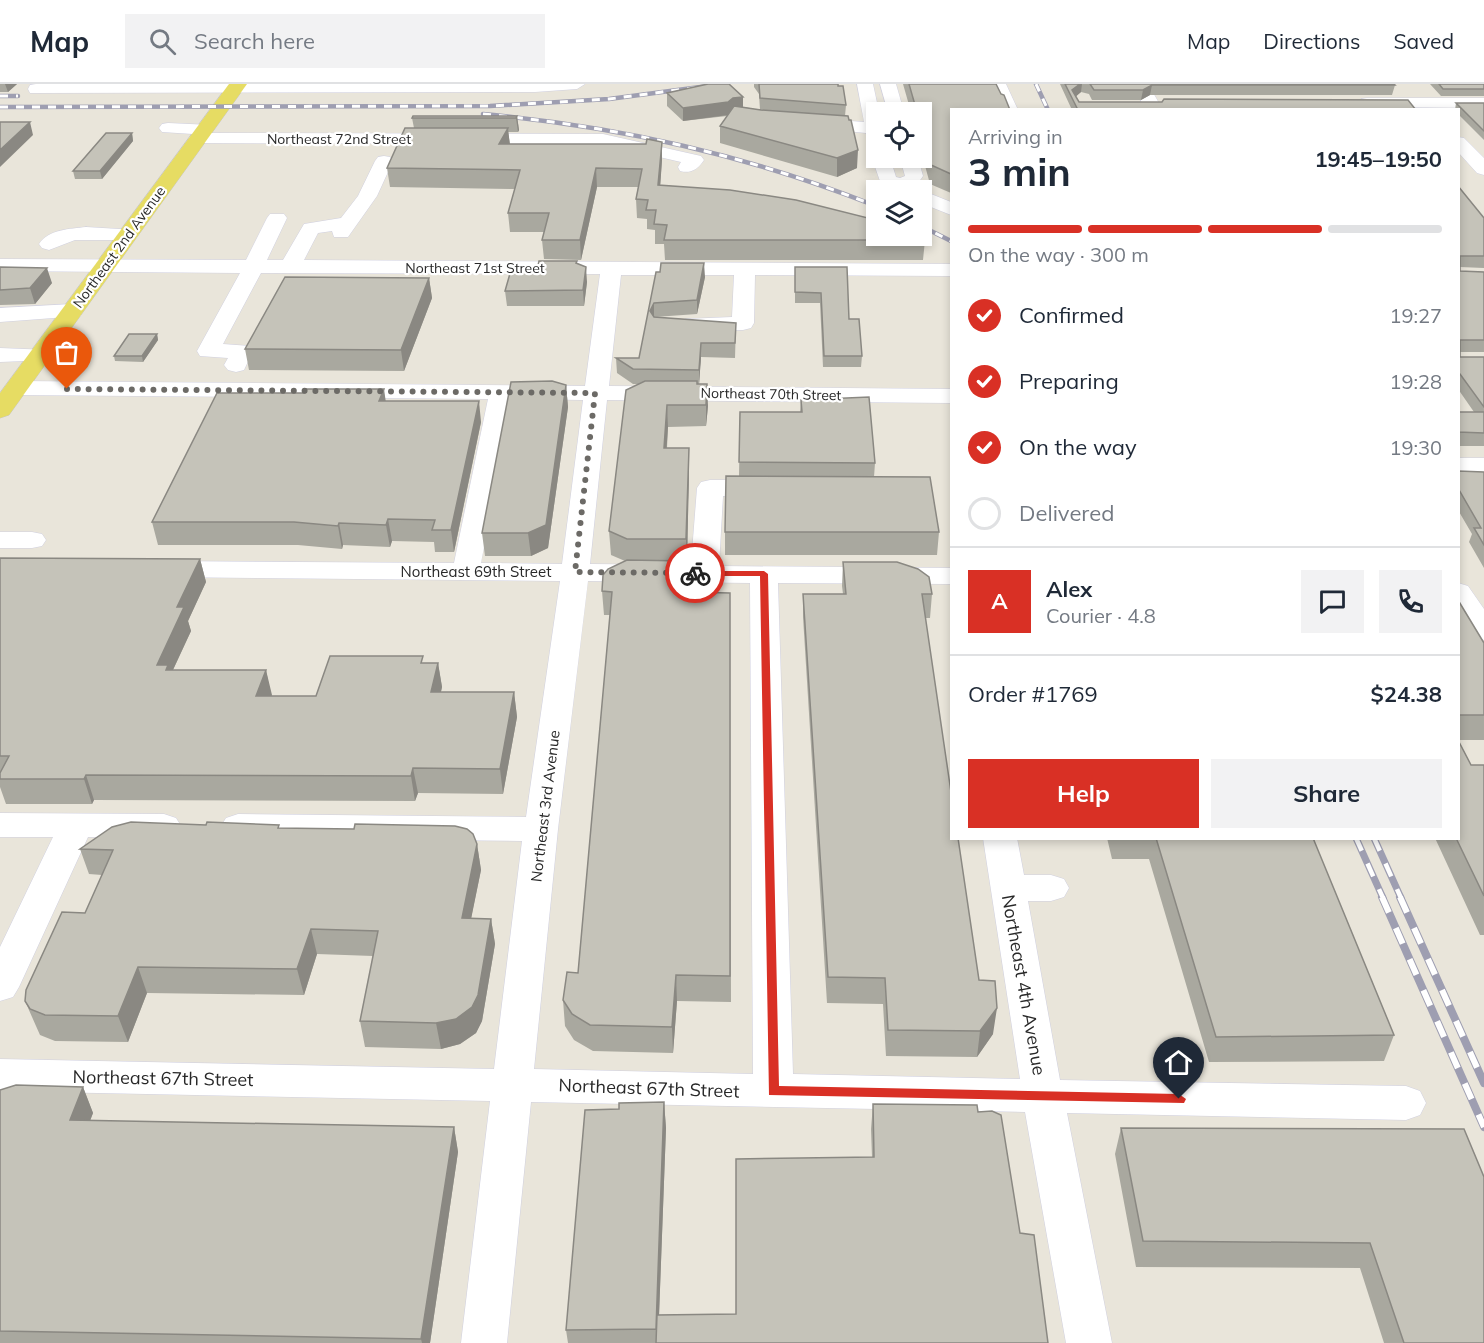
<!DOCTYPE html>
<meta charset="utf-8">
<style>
:root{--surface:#fff;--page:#f2f2f3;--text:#1f2937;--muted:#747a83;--line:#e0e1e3;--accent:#d93025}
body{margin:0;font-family:Mulish,sans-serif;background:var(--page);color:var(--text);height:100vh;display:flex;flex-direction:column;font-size:22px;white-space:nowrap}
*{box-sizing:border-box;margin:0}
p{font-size:20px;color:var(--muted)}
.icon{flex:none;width:33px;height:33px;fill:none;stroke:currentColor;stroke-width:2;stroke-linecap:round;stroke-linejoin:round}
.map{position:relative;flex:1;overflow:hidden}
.side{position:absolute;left:950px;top:24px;width:510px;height:732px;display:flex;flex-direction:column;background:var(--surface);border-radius:0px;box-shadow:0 3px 9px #0003}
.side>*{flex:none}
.fabs{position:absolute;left:866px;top:18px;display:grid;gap:12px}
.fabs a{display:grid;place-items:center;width:66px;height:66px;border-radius:0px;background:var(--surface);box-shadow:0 3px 9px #0003;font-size:30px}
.pin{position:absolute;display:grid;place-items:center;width:51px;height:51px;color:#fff;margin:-62px -26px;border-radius:50% 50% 50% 0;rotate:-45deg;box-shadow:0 0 6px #0007}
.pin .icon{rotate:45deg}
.courier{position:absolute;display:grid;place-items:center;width:60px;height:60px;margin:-30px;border:4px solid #d93025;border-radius:50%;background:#fff;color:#222;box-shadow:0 2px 8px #0007}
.summary em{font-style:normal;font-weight:700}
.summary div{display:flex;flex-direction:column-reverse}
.summary{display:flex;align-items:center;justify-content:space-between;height:102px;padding:0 18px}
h1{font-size:39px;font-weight:700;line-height:45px}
.bar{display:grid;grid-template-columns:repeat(4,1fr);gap:9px 6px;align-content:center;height:72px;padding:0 18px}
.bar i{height:8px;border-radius:4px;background:var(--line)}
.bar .selected{background:var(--accent)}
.bar p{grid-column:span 4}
.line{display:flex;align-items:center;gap:15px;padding:0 18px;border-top:2px solid var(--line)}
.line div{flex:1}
.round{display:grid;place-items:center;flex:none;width:63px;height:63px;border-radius:0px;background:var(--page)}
ol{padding:0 18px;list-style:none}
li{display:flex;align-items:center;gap:18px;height:66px}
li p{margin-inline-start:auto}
li .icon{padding:6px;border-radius:50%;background:var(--accent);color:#fff;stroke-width:4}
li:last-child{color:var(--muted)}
li i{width:33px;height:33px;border:3px solid var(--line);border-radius:50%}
.button{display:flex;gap:12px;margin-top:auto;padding:12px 18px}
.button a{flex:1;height:69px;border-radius:0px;background:var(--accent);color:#fff;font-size:24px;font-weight:700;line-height:69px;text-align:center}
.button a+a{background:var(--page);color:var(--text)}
header{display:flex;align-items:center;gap:36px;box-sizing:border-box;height:84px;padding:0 30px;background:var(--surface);border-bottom:2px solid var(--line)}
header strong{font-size:28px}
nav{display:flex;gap:33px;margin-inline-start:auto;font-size:21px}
.search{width:420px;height:54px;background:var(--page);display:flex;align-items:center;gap:15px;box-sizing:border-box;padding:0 21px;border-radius:0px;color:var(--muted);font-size:22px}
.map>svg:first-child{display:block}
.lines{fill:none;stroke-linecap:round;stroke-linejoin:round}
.minor-casing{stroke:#d0d0e0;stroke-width:1}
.major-casing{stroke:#c7c7c7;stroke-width:1}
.minor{fill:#fff;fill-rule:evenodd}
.major{fill:#e6dc63;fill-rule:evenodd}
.rail-far2-casing{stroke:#9e9eb1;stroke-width:4.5}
.rail-far1-casing{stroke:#9e9eb1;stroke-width:7}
.rail-casing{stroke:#9e9eb1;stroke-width:8}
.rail-far2{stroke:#fff;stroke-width:3;stroke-dasharray:8;stroke-linecap:butt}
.rail-far1{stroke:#fff;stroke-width:4.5;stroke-dasharray:14;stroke-linecap:butt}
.rail{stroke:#fff;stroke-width:6;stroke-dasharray:17;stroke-linecap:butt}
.wall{fill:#a9a89f}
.shaded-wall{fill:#8a8882}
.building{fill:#c5c3b9;stroke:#8a8882;stroke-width:1.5}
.route{fill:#d93025}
.done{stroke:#6c6a66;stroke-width:6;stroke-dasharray:0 10.8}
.labels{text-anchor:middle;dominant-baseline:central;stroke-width:4.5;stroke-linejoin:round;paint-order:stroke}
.far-street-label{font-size:14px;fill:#282828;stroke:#fff}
.street-label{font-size:15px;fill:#282828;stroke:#fff}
.near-street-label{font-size:18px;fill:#282828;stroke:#fff}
</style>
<header>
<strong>Map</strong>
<div class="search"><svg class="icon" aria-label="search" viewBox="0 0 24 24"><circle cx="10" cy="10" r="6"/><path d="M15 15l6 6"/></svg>Search here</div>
<nav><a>Map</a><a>Directions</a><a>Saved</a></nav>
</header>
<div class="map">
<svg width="1484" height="1259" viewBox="0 0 1484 1259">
<rect width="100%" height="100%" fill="#e9e5da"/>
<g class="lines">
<defs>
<path id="minor" d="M36,0H585L577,5L535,8L30,9L28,5L30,1Z
M857,0H873L879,28H876V62L870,61L866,49L805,43L802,39L805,35L811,34L864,38Z
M880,0H896L904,28H888Z
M990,0H1006L1018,26H1001Z
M1132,0H1148L1163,26H1146Z
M1367,14H1484V24L1361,23L1359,19L1361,15Z
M168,39L211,41L214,45L211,49L603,50L701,72L704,76C698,85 691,90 680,87L678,83L681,78L603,60L198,59L192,58L189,54L193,50L162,48L159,44L162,40Z
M1458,53L1464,54L1484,74V91L1477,89L1458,68Z
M876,70V74H890L896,93L900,94L905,92L900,74H918L923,92L916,102L919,106H896L881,100L872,74Z
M384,72L390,73L393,77L377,112L348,153H334L332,147L318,149L304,176L951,180V192L755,191L754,239L751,244L743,246L693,247L685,245L682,240L685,235L732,233L734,191H621L609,302L951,305V319L607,316L590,480L691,481L697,404L701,398L710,396H768L777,398L781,404L777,410L768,412H723L719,482L951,484V500L778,499L793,990L1020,995L983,754H1017L1024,791H1051L1064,795L1069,804L1064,813L1051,817H1028L1060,996L1406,1002L1420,1007L1426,1019L1420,1031L1406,1036L1067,1029L1112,1259H1066L1025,1028L531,1018L507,1259H461L490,1017L0,1007V975L494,985L522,757L238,754L226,750L221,742L226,734L238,730L526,733L560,497L160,493L150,491L146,485L150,479L160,477L454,479L488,315L16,311L8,309L4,304L8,299L16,297L585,302L600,190L261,189L223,260L250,262L253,267L244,286L236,288L228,286L224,281L228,274L200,272L197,267L240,189L0,187V175L246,176L267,134L270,130H284L287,134L267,176H283L304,140L341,134L358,112L375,77L378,73ZM512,315L583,316L562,480L481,479ZM588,497L750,499L753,990L534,985L558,745Z
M920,106H921L951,118V131L921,119Z
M86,143L136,146L139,150L136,154L129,156H75L49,166L42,164L39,160C49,145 70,145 86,143Z
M72,220L80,222L83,227L80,232L0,238V224Z
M0,264L49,266L52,271L49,276L0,278Z
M1458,374H1484V390H1458Z
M0,448H32L42,450L46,456L42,462L32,464H0Z
M1458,499L1468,502L1484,525V556L1474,553L1458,530Z
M0,729L164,730L176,734L181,742L176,750L164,754L88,753L19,903L13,913L0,917V863L53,753H0Z"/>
<path id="major" d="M229,0H247L9,331L0,334V309Z"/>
</defs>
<use href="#minor" class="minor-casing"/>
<use href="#major" class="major-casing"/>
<use href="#minor" class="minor"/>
<use href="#major" class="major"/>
<defs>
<path id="rail-far2" d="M1036,0L1048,26
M0,12H18
M0,23L490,22L609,15L723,0
M483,30C621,43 747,71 876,122
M921,142L951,157"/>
<path id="rail-far1" d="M1356,754L1383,814
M1374,754L1401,814"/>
<path id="rail" d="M1382,813L1484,1043
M1400,813L1484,999"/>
</defs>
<use href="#rail-far2" class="rail-far2-casing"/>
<use href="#rail-far1" class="rail-far1-casing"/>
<use href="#rail" class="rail-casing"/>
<use href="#rail-far2" class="rail-far2"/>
<use href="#rail-far1" class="rail-far1"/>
<use href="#rail" class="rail"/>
</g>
<path class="wall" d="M0,0H17L8,8H0Z
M754,0H838L846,21L845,32L857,84L837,93L720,59V42L727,32L683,37L667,22V9L760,26L759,10L754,3Z
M903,0H996L1001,10L951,26V109L930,100L921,67V28H911Z
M1060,0H1394L1395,1L1392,11H1150L1141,16H1092L1089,10L1081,8L1076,12L1079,18L1078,26H1072Z
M1430,0H1484V12H1441Z
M1456,19H1484V56L1458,30V26H1455Z
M517,32L519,46L518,48H508L510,60L662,76L660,101L925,156L923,176H665L664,160H655V146L647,145V135L637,134L636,115L638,103H597L581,176L544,175L542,156L544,148H510L508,129L515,105L390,103L387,84L414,44L412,34Z
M132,49L133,57L102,95H75L73,87Z
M1458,102L1484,134V184L1460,183V187L1484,188V268H1460V273H1484V362H1458V328H1474L1458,305Z
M577,180L587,198L584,222H507L505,207L537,186Z
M0,183L52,199L35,220L0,221Z
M795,183L849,235L862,272L861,283H823L820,219H795Z
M660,188L705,193L697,230L655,233L736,239L735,274L701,273L699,300L708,322L706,342L668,343L667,364H689V386L687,479H686L689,504V508L730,509L731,918L677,917L673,969L593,967L574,956L565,942L563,916L578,889L610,531H604L602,507L625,477L611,471L609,447L638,300H633L617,289L616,274H639Z
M429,194L432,214L404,287L249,286L245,265Z
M157,250L158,256L143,278L115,277L114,272Z
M566,301L568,323L548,464L531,472H485L482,449Z
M801,316L875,379L874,393L939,448L937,471H725V448L739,393L740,328H800Z
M386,317L481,338L454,468H435L434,458L392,457L390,463L343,461L342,465L298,461H158L152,438Z
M1458,387L1484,388V484L1469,458L1472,450L1458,426Z
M0,474L200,475L206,498L188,537L191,547L173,586H266L271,612H316L424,579H438L442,603L441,608H514L517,633L503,710L418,709L415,717L94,716L92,720H6L0,703Z
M843,478L932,510L930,534H925L979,896L993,950L977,973L886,972L883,920L827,919L803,533V510H843L842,502Z
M1458,516L1484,559V656H1458L1471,681H1484V851H1480L1435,754H1458Z
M279,744L477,760L481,786L471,834L491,835L495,860L482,937L476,949L460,960L441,965L365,963L360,937L373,872L317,870L304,911L147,909L128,958L55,957L40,951L36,942L25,917L85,829L102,791L89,790L80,765Z
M1107,754H1313L1394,951L1384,977L1209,978L1149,775H1112Z
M83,1003L93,1029L90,1037L454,1043L458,1068L430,1259H0V1006Z
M664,1018L666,1044L659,1231L736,1230L872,1073L871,1045L873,1020L978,1028L1020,1149L1048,1259H568L566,1246L619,1025Z
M1121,1044L1464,1045L1484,1259H1384L1360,1184L1136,1183L1115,1070Z"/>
<path class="shaded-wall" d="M5,0H17L8,8Z
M1080,0H1082L1081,8L1073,15L1072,6Z
M1152,1L1150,11L1141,16L1143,6Z
M743,13V26L728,31L683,37V24L733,14Z
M517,32L519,46L518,48L516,34Z
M30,38L33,51L0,83V66Z
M508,44L510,62L499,60Z
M132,49L133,57L102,95L100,87Z
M662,58V76L659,120L658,101Z
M858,66L857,84L837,93V74Z
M596,84L597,103L581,176L580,156Z
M704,179L705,193L697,230V216Z
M586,183L587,198L584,222L583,206Z
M47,184L52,199L35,220L30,204Z
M429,194L432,214L404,287L401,266Z
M654,219V233L650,227Z
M157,250L158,256L143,278L142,272Z
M701,259V273L699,301V286Z
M707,300L708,322L706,342V321Z
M566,301L568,323L548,464L531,472L528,449Z
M384,305L387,326L379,317Z
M479,317L481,338L454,468L451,446Z
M667,321L668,343L665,386L664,364Z
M689,364V386L687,479L686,455Z
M388,435L392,457L390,463L386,441Z
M339,439L343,461L342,465L338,442Z
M200,475L206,498L188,537L191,547L171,590L157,581L177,523Z
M688,480L689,504L687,532L686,508Z
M438,579L442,603L435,632L431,608Z
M266,586L272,611L262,636L256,612Z
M514,608L517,633L503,710L500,685Z
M413,684L418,709L415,717L411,692Z
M86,691L94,716L92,720L84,695Z
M477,760L481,786L466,860L462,834Z
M491,835L495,860L482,937L476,949L460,960L441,965L436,939Z
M311,845L317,870L304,911L297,885Z
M138,883L147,909L128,958L118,932Z
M676,891L677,917L673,969L672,943Z
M997,924L993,950L977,973L980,947Z
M83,1003L93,1029L80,1062L70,1036Z
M664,1018L666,1044L658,1259L656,1245Z
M454,1043L458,1068L430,1259H422L421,1255Z"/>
<path class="building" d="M708,0H729L743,13L733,14L728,18L683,24L667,9Z
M759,0H838V2H843L846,21L760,14Z
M909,0H996L1001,10L1004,11L1010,26H951V90L931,81L921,44V28H917Z
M1065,0H1080L1072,6L1079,18H1162L1164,15L1408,16L1416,26H1078Z
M1090,0H1394L1395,1H1152L1143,6H1094Z
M1439,0H1484V5H1443Z
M1456,19H1484V47Z
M734,22L761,26L848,32L849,36H851L858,66L837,74L720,42Z
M413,32H517L516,34H412Z
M0,38H30L0,66Z
M405,44H508L499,60H646L647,55L662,58L658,101L730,106L796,116L876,136V152H916L925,156H664L667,141L654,140L656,126H646L648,116L636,115L642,85L596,84L580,156H542L549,129H508L520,86L387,84Z
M106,49H132L100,87H73Z
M1458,102L1484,134V172H1460V187L1484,188V256H1460V273H1484V323L1460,290H1458Z
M539,177H577L576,179L586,183L583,206L505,207L511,186H537Z
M661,179H704L697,216L654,219L650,227L654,233L736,239L735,259H701L699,286L633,285L616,274H639L656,188H660Z
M0,183L47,184L30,204L0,206Z
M795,183H847L849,235H859L862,272H824L821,209L795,208Z
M285,193L429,194L401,266L245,265Z
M129,250H157L142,272H114Z
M552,297L566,301L546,441L528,449H482L511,298Z
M645,297H697V300H707L706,321H667L664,364H689L686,455H627L609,447L626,306Z
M306,305H384L379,317H479L451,446H432L435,436L388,435L386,441L339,439L338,442L294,438H152L217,309H305Z
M869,313L875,379L739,378L740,328H802L801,316Z
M1458,328H1484V349L1458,348Z
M1458,387L1484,388V461L1474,444H1481L1458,404Z
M726,392L930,393L939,448H725Z
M0,474L200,475L177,523H184L157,581H168L166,586H266L256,612H316L330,572H423L421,579H438L431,608H514L500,685L413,684L411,692L86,691L84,695H0V689L9,672H0Z
M627,476L686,477V480H688L686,508L730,509V892L676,891L672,943L590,941L572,930L563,916L567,888L578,889L612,508L602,507L603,491L608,485Z
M843,478H897L918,485L929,493L932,510H922L951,708V754H958L979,896L995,897L997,924L980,947L888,946L885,894L828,893L803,510H846Z
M1458,516L1484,559V631H1458Z
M1458,656L1471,681H1484V812L1456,754H1458Z
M131,738L206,741L207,738L279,741L278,744L354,745L355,740L455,742L467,745L473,750L477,760L462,834L491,835L478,911L472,923L456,935L436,939L360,937L378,847L311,845L297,885L138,883L118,932L45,931L30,925L25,917L26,906L62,828L85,829L113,766L80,765L112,743Z
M1156,754H1313L1394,951L1216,953Z
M16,1001L83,1003L70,1036L454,1043L421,1255L0,1247V1006Z
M664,1018L656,1245L566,1246L585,1026L619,1025V1019Z
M873,1020L977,1021L978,1028L992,1027L1001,1031L1020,1149L1034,1151L1048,1259H656L657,1231L736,1230V1075L874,1073Z
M1121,1044L1464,1045L1484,1093V1259H1404L1370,1159L1143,1157Z"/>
<path class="route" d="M692,487H764L768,490L779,1002L1179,1010L1186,1015L1184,1019L769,1011L760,492H695L692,491Z"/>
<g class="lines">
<path class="done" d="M67,305L595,309L575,488L695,489"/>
</g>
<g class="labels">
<g class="far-street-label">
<text x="339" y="55">Northeast 72nd Street</text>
<text transform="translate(119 163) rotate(-54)">Northeast 2nd Avenue</text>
<text x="475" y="184">Northeast 71st Street</text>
<text transform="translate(771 310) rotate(1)">Northeast 70th Street</text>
</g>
<g class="street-label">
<text x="476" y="487">Northeast 69th Street</text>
<text transform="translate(545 722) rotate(-83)">Northeast 3rd Avenue</text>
</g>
<g class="near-street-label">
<text transform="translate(1024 901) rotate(80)">Northeast 4th Avenue</text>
<text transform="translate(163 994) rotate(1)">Northeast 67th Street</text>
<text transform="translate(649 1004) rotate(2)">Northeast 67th Street</text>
</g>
</g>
</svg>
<div class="fabs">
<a><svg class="icon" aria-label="locate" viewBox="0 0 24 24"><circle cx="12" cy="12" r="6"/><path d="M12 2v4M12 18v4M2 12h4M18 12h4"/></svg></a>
<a><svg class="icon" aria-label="layers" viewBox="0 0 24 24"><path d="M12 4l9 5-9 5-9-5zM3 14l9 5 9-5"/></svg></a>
</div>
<div class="pin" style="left:67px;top:305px;background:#ea580c"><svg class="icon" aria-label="bag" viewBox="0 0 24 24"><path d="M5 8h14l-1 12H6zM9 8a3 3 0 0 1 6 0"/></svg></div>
<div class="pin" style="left:1179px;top:1015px;background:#1f2937"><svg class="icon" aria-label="home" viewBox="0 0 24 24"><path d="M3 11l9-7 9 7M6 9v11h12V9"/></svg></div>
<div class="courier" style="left:695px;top:489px"><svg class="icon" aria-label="bike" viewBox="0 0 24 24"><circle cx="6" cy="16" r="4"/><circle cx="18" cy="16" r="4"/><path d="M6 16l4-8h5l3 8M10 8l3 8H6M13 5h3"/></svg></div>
<section class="side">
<div class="summary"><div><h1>3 min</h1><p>Arriving in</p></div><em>19:45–19:50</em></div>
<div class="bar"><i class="selected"></i><i class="selected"></i><i class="selected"></i><i></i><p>On the way · 300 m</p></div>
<ol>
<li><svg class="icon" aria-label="check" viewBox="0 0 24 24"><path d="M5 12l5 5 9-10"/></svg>Confirmed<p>19:27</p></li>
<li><svg class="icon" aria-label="check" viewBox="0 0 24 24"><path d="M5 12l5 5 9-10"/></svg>Preparing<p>19:28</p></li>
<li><svg class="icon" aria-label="check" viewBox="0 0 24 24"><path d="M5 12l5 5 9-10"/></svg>On the way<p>19:30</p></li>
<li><i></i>Delivered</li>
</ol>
<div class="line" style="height:108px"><b class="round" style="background:var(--accent);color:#fff">A</b><div><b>Alex</b><p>Courier · 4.8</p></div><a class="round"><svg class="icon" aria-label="chat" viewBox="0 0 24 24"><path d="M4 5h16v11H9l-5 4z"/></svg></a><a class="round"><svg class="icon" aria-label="phone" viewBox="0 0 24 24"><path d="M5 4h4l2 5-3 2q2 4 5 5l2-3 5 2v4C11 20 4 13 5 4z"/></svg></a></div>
<div class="line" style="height:78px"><div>Order #1769</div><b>$24.38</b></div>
<div class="button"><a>Help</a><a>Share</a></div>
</section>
</div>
